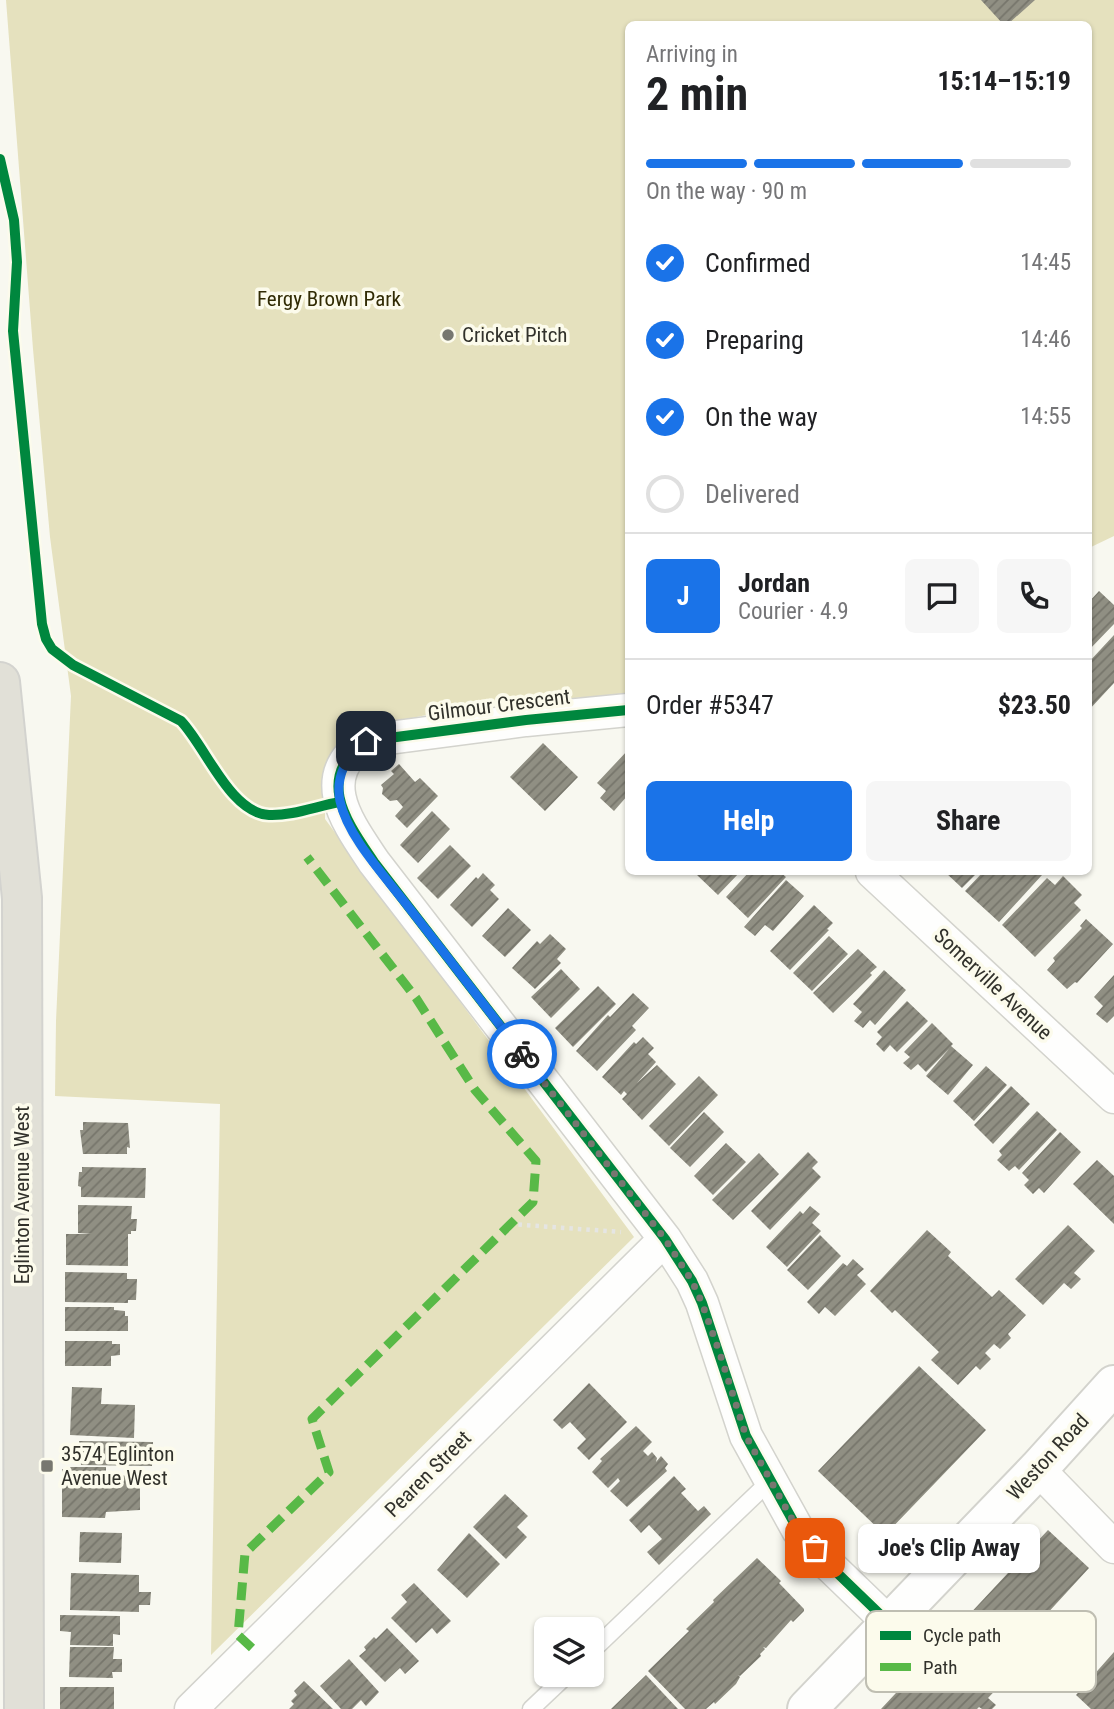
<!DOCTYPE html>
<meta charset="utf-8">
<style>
:root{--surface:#fff;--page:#f6f6f6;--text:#202124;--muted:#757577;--line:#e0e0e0;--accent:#1a73e8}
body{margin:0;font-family:"Roboto Condensed",sans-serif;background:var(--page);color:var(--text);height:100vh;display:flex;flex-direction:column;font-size:26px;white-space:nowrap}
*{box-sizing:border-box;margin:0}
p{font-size:23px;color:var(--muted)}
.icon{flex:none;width:38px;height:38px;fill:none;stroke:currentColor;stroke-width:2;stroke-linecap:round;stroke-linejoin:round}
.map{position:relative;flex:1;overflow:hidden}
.drawer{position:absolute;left:625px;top:21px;width:467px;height:854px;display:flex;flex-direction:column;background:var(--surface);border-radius:10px;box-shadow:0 2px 5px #0004}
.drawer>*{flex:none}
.tools{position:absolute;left:534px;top:1617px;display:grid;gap:14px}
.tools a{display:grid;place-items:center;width:70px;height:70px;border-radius:10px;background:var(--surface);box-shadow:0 2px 5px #0004;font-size:35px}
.pin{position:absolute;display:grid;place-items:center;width:60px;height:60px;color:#fff;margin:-30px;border-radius:14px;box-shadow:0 4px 10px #0006}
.courier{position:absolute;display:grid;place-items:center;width:70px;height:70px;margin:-35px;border:5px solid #1a73e8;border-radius:50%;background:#fff;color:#222;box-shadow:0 2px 9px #0007}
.bubble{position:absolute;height:49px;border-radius:10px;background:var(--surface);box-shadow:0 2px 5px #0004;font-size:23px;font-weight:700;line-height:49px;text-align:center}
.headline em{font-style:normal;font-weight:700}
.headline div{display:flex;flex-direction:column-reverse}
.headline{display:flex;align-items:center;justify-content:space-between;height:119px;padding:0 21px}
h1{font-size:46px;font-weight:700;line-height:52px}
.bar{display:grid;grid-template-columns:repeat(4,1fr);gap:10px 7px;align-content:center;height:84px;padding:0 21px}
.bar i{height:9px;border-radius:5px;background:var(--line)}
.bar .current{background:var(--accent)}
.bar p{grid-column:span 4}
.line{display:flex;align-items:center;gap:18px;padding:0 21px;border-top:2px solid var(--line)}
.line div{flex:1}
.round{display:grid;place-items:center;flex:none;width:74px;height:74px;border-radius:10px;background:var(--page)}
ol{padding:0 21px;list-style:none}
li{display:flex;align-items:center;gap:21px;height:77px}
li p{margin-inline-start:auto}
li .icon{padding:7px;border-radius:50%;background:var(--accent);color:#fff;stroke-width:4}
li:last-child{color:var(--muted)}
li i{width:38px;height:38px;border:4px solid var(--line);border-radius:50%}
.cta{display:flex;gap:14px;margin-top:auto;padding:14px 21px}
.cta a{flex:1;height:80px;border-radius:10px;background:var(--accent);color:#fff;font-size:28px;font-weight:700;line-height:80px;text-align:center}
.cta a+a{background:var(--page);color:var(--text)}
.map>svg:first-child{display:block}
.green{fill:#e5e1be}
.building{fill:url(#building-hatch)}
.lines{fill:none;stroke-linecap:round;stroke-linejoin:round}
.service-casing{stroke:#d3d3cd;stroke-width:19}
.minor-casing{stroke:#d3d3cd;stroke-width:35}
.secondary-casing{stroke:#d3d3cd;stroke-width:42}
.primary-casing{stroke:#d3d3cf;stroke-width:42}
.path{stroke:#e5e5e3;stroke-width:4.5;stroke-dasharray:3.5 5;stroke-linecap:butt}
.service{stroke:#fefefd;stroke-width:16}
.minor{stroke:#fefefd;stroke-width:32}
.secondary{stroke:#fefefd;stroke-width:38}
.primary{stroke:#e1e0d7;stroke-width:38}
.quiet{stroke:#58b947;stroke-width:9;stroke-dasharray:18 9;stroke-linecap:butt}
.cycleway-casing{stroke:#fcfbec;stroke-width:15}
.cycleway{stroke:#00873e;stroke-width:10}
.done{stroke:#777770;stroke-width:7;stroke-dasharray:0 12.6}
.route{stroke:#1a73e8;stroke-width:9}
.poi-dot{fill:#777770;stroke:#fcfbec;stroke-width:2.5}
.labels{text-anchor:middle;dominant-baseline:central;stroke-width:7;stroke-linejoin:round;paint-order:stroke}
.park-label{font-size:21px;fill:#312b04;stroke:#fcfbec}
.poi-label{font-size:21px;fill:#31312b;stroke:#fcfbec;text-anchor:start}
.street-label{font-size:21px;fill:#31312b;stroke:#fcfbec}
.key{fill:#fcfbec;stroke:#bfbeb2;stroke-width:2}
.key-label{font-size:19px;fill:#31312b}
</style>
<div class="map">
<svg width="1114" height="1709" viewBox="0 0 1114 1709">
<defs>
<pattern id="building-hatch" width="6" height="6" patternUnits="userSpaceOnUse" patternTransform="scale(1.75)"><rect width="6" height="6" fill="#908f83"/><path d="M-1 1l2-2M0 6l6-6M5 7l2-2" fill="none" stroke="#76756b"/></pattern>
</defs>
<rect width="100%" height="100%" fill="#f8f8f0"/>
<path class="green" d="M6,0H1114V536L1089,548L1088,24H628V695L485,703L407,719L346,735L325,779V819L634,1237L211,1655L220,1104L55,1096L56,1021L71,696L50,537L33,349Z"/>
<path class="building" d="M981,0H1035L1008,24H1003Z
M1099,591L1114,605V624L1088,651V603Z
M1114,635V683L1088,711V663Z
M543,743L578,777L545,811L510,777Z
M628,750V795L614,811L600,798L606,791L597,783Z
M399,764L415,782L420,778L438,796L407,828L395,816L403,807L397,800L390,801L382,794L383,788L381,785L394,774L391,771Z
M432,811L450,829L418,863L400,845Z
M450,845L471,866L438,899L417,878Z
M701,872H740L718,895L697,875Z
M749,872H780L786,877L748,918L726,897Z
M945,872H978L962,888Z
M983,872H1038L1042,875L999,922L965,891Z
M483,873L495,885L490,890L499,899L472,927L450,905L476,877L478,879Z
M1063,876L1082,895L1074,903L1081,910L1035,957L1002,925L1047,878L1055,885Z
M786,880L804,896L773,931L765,925L755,936L744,927Z
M814,905L833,923L827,929L829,930L790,970L770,951Z
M508,908L531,930L505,957L482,936Z
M1086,919L1113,944L1077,983L1075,982L1067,989L1047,970L1055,961L1053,958L1082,928L1080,926Z
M550,934L566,949L557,959L561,963L535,989L512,968L537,941L540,944Z
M829,936L848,954L812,991L793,973Z
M858,949L877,967L870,973L872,975L833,1013L813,993Z
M561,969L580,989L551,1018L531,997Z
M884,970L906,990L875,1025L870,1020L863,1028L854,1021L862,1012L853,1004Z
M1114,975V1016L1107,1023L1096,1014L1103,1006L1094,997Z
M598,986L616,1004L573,1047L555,1028Z
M633,993L649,1008L632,1026L636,1030L597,1071L576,1051L608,1015L610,1017Z
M907,1001L928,1021L897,1052L890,1045L884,1052L876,1044L882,1037L877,1032Z
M932,1023L953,1044L951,1046L973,1065L948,1095L926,1076L949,1049L926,1072L918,1064L911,1070L903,1063L910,1057L904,1052Z
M643,1037L654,1048L648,1054L656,1062L637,1083L657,1065L676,1084L642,1120L622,1099L627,1094L624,1091L621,1095L602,1077L634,1042L636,1044Z
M986,1066L1007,1085L974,1121L953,1101Z
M699,1076L718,1095L669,1146L649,1126Z
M1011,1086L1030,1104L993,1144L974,1125Z
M1037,1111L1057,1130L1019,1170L1015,1166L1009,1171L997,1160L1002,1155L999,1151Z
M704,1112L724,1132L690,1167L670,1148Z
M83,1122L128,1123L130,1148L127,1147V1154H83L80,1130H83Z
M1060,1132L1081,1152L1044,1193L1039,1188L1033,1194L1024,1185L1029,1180L1022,1173Z
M726,1143L746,1162L713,1195L694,1176Z
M808,1152L818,1162L812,1168L821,1177L770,1230L751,1211Z
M759,1153L779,1174L733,1220L712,1200Z
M1097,1160L1114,1176V1224L1073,1184Z
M82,1167L146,1168L145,1198L81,1197V1187L78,1186L79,1172H82Z
M78,1205L132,1206L131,1219H137L136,1231H131V1234H128V1266L66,1265V1234H92L78,1233Z
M810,1206L820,1214L812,1223L821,1231L787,1267L766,1247L800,1211L803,1214Z
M1068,1225L1095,1251L1074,1273L1081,1279L1071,1289L1064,1283L1043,1305L1015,1279Z
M927,1230L951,1252L948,1256L992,1297L999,1290L1026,1315L1008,1334L1011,1338L1000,1349L994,1344L985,1353L991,1359L980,1370L976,1366L958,1385L931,1360L939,1352L895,1310L892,1313L870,1291Z
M820,1235L841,1256L808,1290L787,1270Z
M853,1259L864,1269L857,1275L866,1284L835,1316L825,1307L819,1314L807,1302L843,1263L847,1266Z
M65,1272L127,1273V1279H137L136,1300H128V1303L65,1302Z
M65,1307H114V1310L125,1311V1316H128V1331H65Z
M65,1341H112V1344H120V1355L111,1356V1366H65Z
M919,1366L986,1430L885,1535L818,1471Z
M589,1383L627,1422L589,1460L577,1448L586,1439L570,1422L562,1429L553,1420Z
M72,1387L102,1388L101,1404L135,1405L134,1438L70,1435Z
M636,1426L652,1442L643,1451L648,1456L652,1452L657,1458L656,1462L661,1456L668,1464L665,1468L667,1471L627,1507L610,1491L620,1481L618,1478L608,1488L592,1472L602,1461L600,1459Z
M79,1441L153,1442L152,1466L81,1465Z
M69,1467H106V1475L140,1476V1510L106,1512L105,1518L62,1517V1469H69Z
M674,1476L686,1489L681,1493L698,1511L704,1506L711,1514L659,1565L647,1552L662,1539L649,1525L641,1533L629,1520Z
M505,1494L528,1516L517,1527L527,1537L506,1559L473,1527Z
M1048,1530L1089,1568L1033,1629L1044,1639L988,1698L996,1705L992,1709H982L979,1707L977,1709H881Z
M80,1532L122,1533L121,1563L79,1562Z
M469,1533L500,1564L467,1598L437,1570Z
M757,1558L781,1581L779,1583L804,1609V1611L793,1622L791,1620L766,1648L763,1647L765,1649L760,1654L761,1656L740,1676L738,1675L740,1677L736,1684L715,1704L714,1702L706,1709H685L648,1671L689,1631L686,1629L714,1602L713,1600Z
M71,1573L139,1575V1592H151L150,1605H139V1612L70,1610Z
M414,1583L451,1621L437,1634L432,1628L416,1643L391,1618L407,1602L401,1595Z
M60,1615L120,1616V1635L113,1634V1646L70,1645L71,1632L60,1631Z
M387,1628L419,1661L405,1674L400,1668L385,1682L359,1656L366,1650L364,1647L374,1637L376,1639Z
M70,1647H114L113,1659H122V1672H112L113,1678L69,1677Z
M1114,1652V1709H1091L1076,1695Z
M349,1659L379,1692L366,1706L361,1700L352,1709H341L320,1686Z
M646,1675L678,1709H611Z
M304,1681L333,1709H289L294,1704L291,1701L297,1695L294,1691Z
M60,1687H114V1709H60Z"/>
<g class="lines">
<defs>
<path id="service" d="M592,1651L770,1481
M531,1709L567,1675"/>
<path id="minor" d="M628,710L526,720L366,741C313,778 348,823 374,862L665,1239L692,1281L702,1303L746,1436L798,1530L831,1567L888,1622
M872,872L1114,1097
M1038,1469L1114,1547
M191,1709L665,1239"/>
<path id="secondary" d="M807,1709L1038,1469L1114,1385"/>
<path id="primary" d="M0,682L22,898L24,1709"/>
</defs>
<use href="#service" class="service-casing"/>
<use href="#minor" class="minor-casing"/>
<use href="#secondary" class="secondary-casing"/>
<use href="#primary" class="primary-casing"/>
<path class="path" d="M510,1224L621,1232"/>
<use href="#service" class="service"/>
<use href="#minor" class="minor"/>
<use href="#secondary" class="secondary"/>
<use href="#primary" class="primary"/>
<path class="quiet" d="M252,1648L238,1635L245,1553L329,1472L312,1419L533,1202L536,1161L475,1090L416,998L307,857"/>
<defs>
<path id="cycleway" d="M0,159L14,220L17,262L13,331L42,624L46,639L52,649L73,665L181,721C206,747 230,813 269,815C292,816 317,806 340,802
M628,710L526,720L366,741C313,778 348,823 374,862L665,1239L692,1281L702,1303L746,1436L798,1530L831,1567L888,1622"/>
</defs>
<use href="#cycleway" class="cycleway-casing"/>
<use href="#cycleway" class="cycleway"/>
</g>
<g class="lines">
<path class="done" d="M522,1054L665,1239L692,1281L702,1303L721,1357L746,1436L798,1530L815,1548"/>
<path class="route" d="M366,741C347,754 335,777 340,801C347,835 382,873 403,900C443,951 482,1002 522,1054"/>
</g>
<g class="poi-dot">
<circle cx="448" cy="335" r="7"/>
<rect x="40" y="1459" width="14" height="14" rx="3.5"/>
</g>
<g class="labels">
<g class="park-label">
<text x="329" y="299">Fergy Brown Park</text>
</g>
<g class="poi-label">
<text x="462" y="335">Cricket Pitch</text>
<text x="61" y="1454">3574 Eglinton<tspan x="61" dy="24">Avenue West</tspan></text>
</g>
<g class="street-label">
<text transform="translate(499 705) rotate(-7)">Gilmour Crescent</text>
<text transform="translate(993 984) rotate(43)">Somerville Avenue</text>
<text transform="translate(22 1195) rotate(-90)">Eglinton Avenue West</text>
<text transform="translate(1048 1457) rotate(-47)">Weston Road</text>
<text transform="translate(428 1474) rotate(-45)">Pearen Street</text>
</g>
</g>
<rect x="866" y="1611" width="230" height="81" rx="10" class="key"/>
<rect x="880" y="1631" width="31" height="9" fill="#00873e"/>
<rect x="880" y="1663" width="31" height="8" fill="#58b947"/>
<g class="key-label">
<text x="923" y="1642">Cycle path</text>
<text x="923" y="1674">Path</text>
</g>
</svg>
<div class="tools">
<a><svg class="icon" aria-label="layers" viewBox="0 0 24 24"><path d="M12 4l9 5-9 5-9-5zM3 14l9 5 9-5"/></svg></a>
</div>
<div class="pin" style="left:815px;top:1548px;background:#ea580c"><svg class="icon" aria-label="bag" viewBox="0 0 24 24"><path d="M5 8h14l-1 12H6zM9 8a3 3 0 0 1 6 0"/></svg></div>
<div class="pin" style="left:366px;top:741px;background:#1f2937"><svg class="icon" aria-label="home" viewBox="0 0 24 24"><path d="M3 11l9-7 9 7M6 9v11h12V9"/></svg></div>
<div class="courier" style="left:522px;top:1054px"><svg class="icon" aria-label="bike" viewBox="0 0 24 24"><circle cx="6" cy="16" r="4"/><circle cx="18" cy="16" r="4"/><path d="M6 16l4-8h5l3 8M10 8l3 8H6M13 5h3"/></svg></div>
<div class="bubble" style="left:858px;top:1524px;width:182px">Joe's Clip Away</div>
<section class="drawer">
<div class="headline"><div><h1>2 min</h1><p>Arriving in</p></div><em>15:14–15:19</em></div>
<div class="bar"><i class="current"></i><i class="current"></i><i class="current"></i><i></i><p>On the way · 90 m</p></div>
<ol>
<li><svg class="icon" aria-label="check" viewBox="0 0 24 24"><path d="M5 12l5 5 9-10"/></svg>Confirmed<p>14:45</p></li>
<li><svg class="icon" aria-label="check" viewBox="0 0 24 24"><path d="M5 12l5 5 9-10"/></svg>Preparing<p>14:46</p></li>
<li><svg class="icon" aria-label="check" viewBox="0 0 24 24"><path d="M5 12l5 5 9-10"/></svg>On the way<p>14:55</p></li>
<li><i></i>Delivered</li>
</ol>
<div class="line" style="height:126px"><b class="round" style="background:var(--accent);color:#fff">J</b><div><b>Jordan</b><p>Courier · 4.9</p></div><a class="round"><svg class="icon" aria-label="chat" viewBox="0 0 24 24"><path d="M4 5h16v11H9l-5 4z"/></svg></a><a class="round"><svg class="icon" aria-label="phone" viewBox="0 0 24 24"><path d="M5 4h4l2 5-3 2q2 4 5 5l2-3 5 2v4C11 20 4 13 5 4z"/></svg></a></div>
<div class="line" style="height:91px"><div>Order #5347</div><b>$23.50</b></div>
<div class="cta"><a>Help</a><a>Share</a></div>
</section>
</div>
